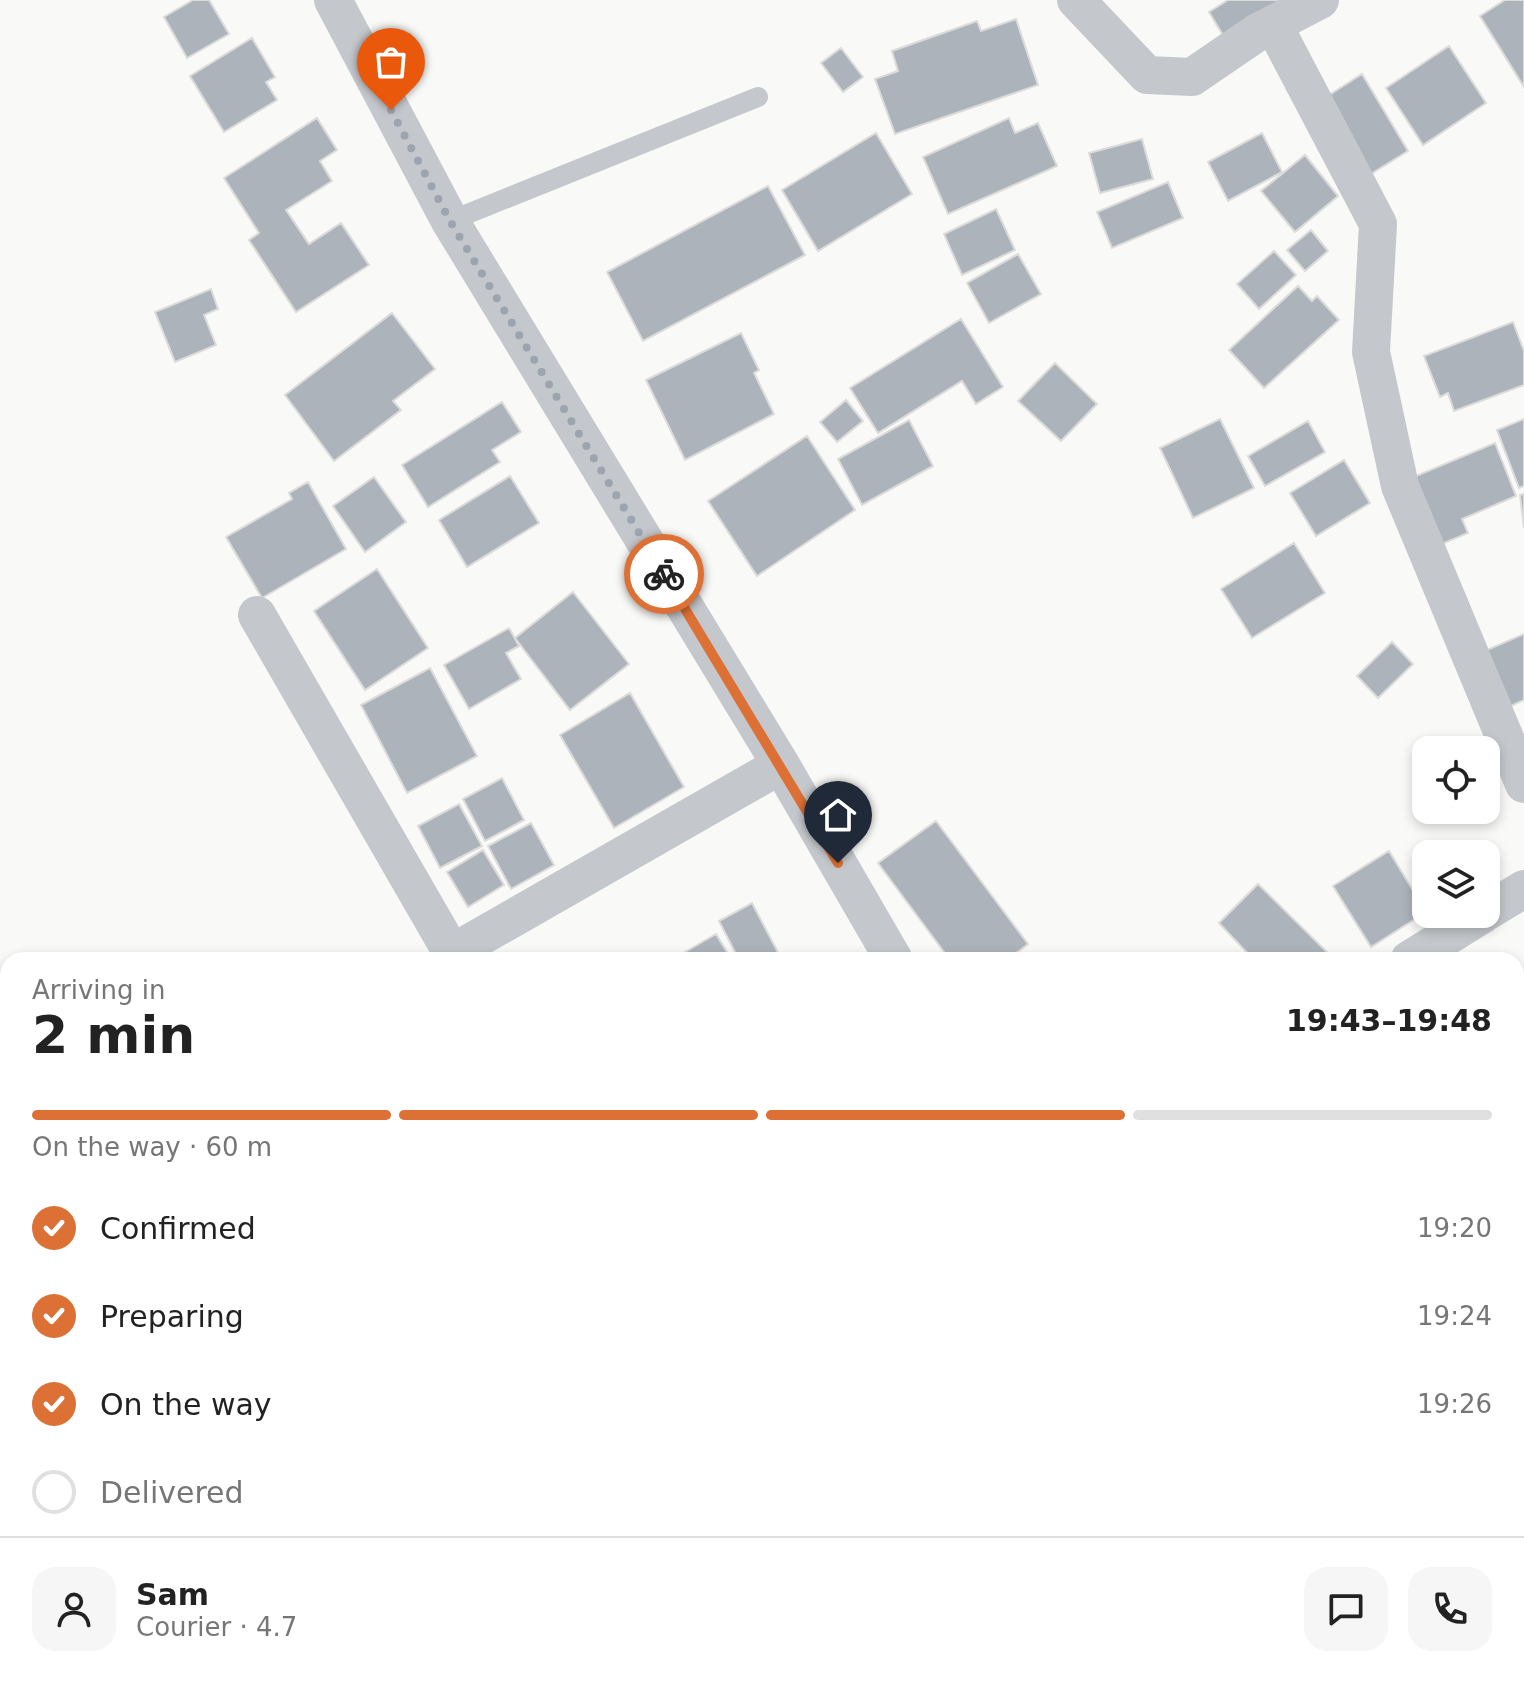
<!DOCTYPE html>
<meta charset="utf-8">
<style>
:root{--surface:#fff;--page:#f6f6f6;--text:#222;--muted:#767676;--line:#e0e0e0;--accent:#dd7034}
body{margin:0;font-family:"DejaVu Sans",sans-serif;background:var(--page);color:var(--text);height:100vh;display:flex;flex-direction:column;font-size:30px;white-space:nowrap}
*{box-sizing:border-box;margin:0}
p{font-size:26px;color:var(--muted)}
.icon{flex:none;width:44px;height:44px;fill:none;stroke:currentColor;stroke-width:2;stroke-linecap:round;stroke-linejoin:round}
.map{position:relative;flex:1;overflow:hidden}
.details{position:absolute;left:0px;top:952px;width:1524px;height:744px;display:flex;flex-direction:column;background:var(--surface);border-radius:24px 24px 0 0;box-shadow:0 4px 12px #0003}
.details>*{flex:none}
.controls{position:absolute;left:1412px;top:736px;display:grid;gap:16px}
.controls a{display:grid;place-items:center;width:88px;height:88px;border-radius:16px;background:var(--surface);box-shadow:0 4px 12px #0003;font-size:40px}
.pin{position:absolute;display:grid;place-items:center;width:68px;height:68px;color:#fff;margin:-82px -34px;border-radius:50% 50% 50% 0;rotate:-45deg;box-shadow:0 0 8px #0007}
.pin .icon{rotate:45deg}
.courier{position:absolute;display:grid;place-items:center;width:80px;height:80px;margin:-40px;border:6px solid #dd7034;border-radius:50%;background:#fff;color:#222;box-shadow:0 2px 10px #0007}
.headline em{font-style:normal;font-weight:800}
.headline div{display:flex;flex-direction:column-reverse}
.headline{display:flex;align-items:center;justify-content:space-between;height:136px;padding:0 32px}
h1{font-size:52px;font-weight:800;line-height:60px}
.bar{display:grid;grid-template-columns:repeat(4,1fr);gap:12px 8px;align-content:center;height:96px;padding:0 32px}
.bar i{height:10px;border-radius:6px;background:var(--line)}
.bar .selected{background:var(--accent)}
.bar p{grid-column:span 4}
.line{display:flex;align-items:center;gap:20px;padding:0 32px;border-top:2px solid var(--line)}
.line div{flex:1}
.round{display:grid;place-items:center;flex:none;width:84px;height:84px;border-radius:24px;background:var(--page)}
ol{padding:0 32px;list-style:none}
li{display:flex;align-items:center;gap:24px;height:88px}
li p{margin-inline-start:auto}
li .icon{padding:8px;border-radius:50%;background:var(--accent);color:#fff;stroke-width:4}
li:last-child{color:var(--muted)}
li i{width:44px;height:44px;border:4px solid var(--line);border-radius:50%}
.map>svg:first-child{display:block}
.building{fill:#acb3ba;stroke:#dbdcda;stroke-width:2}
.lines{fill:none;stroke-linecap:round;stroke-linejoin:round}
.service{stroke:#c4c7cb;stroke-width:20}
.minor{stroke:#c4c7cb;stroke-width:38}
.done{stroke:#9ca5af;stroke-width:8;stroke-dasharray:0 14.4}
.route{stroke:#dd7034;stroke-width:10}
</style>
<div class="map">
<svg width="1524" height="1696" viewBox="0 0 1524 1696">
<rect width="100%" height="100%" fill="#f9faf8"/>
<path class="building" d="M193,0H209L229,34L187,58L164,17Z
M1228,0H1284L1229,45L1209,12Z
M1505,0H1524V87L1480,16Z
M1016,19L1038,85L895,134L875,79L898,71L892,51L977,21L981,31Z
M252,38L275,77L266,82L277,100L224,132L190,76Z
M1449,46L1486,103L1423,145L1386,88Z
M841,48L863,77L843,92L821,63Z
M1362,74L1408,151L1369,175L1323,99Z
M317,118L337,150L320,161L332,181L286,210L309,244L341,223L369,265L296,312L249,240L259,233L224,178Z
M1009,118L1015,133L1038,123L1057,166L948,214L923,157Z
M876,133L912,194L818,251L782,190Z
M1262,133L1282,172L1228,201L1208,162Z
M1142,139L1153,179L1100,193L1089,153Z
M1305,155L1338,196L1295,232L1261,191Z
M1168,182L1183,218L1112,248L1097,212Z
M768,186L805,255L643,341L607,272Z
M996,209L1015,250L962,275L944,234Z
M1311,230L1328,251L1305,271L1287,250Z
M1274,251L1296,275L1259,309L1237,284Z
M1018,254L1041,294L989,323L967,283Z
M1298,286L1312,301L1317,296L1339,320L1264,388L1229,350Z
M211,289L218,309L204,315L216,345L175,362L155,312Z
M392,313L435,369L393,401L401,410L334,461L285,395Z
M961,319L1003,387L976,404L962,381L878,433L850,388Z
M1513,322L1524,351V385L1454,411L1448,393L1440,397L1424,356Z
M741,333L759,370L754,373L774,414L685,460L646,380Z
M1055,363L1097,404L1061,441L1018,401Z
M846,400L863,421L837,442L820,422Z
M502,402L521,432L492,450L500,462L428,507L402,465Z
M1220,419L1254,488L1193,518L1160,448Z
M1524,419V486L1519,488L1497,430Z
M909,420L933,466L862,505L838,459Z
M1308,421L1325,452L1265,486L1248,456Z
M807,436L855,510L757,576L708,501Z
M1495,443L1516,496L1462,519L1468,533L1432,548L1404,481Z
M1344,460L1370,503L1316,536L1290,493Z
M510,476L539,523L467,567L439,520Z
M374,477L406,522L365,552L333,506Z
M308,482L346,549L262,598L226,537L292,499L289,493Z
M1524,494V528L1520,495Z
M1294,543L1325,593L1252,638L1221,589Z
M377,569L428,648L365,690L314,611Z
M573,592L629,664L570,710L515,638Z
M509,628L519,646L506,653L521,679L469,709L444,665Z
M1524,634V700L1511,706L1487,650Z
M1392,642L1413,664L1378,698L1357,676Z
M430,668L477,756L407,793L361,705Z
M630,693L684,787L614,828L560,735Z
M502,778L524,820L485,841L463,799Z
M459,804L482,846L440,868L418,826Z
M936,821L1028,944L1007,960H950L878,863Z
M531,823L554,865L511,889L488,846Z
M483,850L504,885L468,907L447,872Z
M1389,851L1426,912L1371,947L1333,886Z
M1258,884L1335,960H1254L1219,923Z
M752,903L782,960H739L719,921Z
M716,934L732,960H683L680,955Z
M1516,1044L1524,1057V1155L1516,1160Z
M1524,1456V1542L1521,1544L1516,1536V1461Z
M1516,1661L1524,1677V1696H1432L1427,1688H1516Z
M506,1688H516L521,1696H492Z
M547,1688H609L614,1696H534Z
M647,1688H683L688,1696H634Z
M922,1688H957L942,1696H927Z
M1049,1688H1104L1107,1693L1100,1696H1053Z
M1138,1688H1141L1145,1696H1124Z
M1152,1688H1202L1207,1696H1157Z
M1367,1688H1418L1403,1696H1371Z"/>
<g class="lines">
<path class="service" d="M450,221L758,97"/>
<path class="minor" d="M333,0L450,221L781,765L894,960
M1076,0L1147,75L1192,77L1258,32L1320,0
M1274,26L1378,224L1371,352L1400,486L1524,784
M257,615L456,960
M1486,912L1524,889
M452,953L781,765
M1409,960L1483,914
M858,1688L862,1696
M1307,1688L1311,1696"/>
</g>
<g class="lines">
<path class="done" d="M391,110L450,221L664,574"/>
<path class="route" d="M664,574L838,863"/>
</g>
</svg>
<div class="controls">
<a><svg class="icon" aria-label="locate" viewBox="0 0 24 24"><circle cx="12" cy="12" r="6"/><path d="M12 2v4M12 18v4M2 12h4M18 12h4"/></svg></a>
<a><svg class="icon" aria-label="layers" viewBox="0 0 24 24"><path d="M12 4l9 5-9 5-9-5zM3 14l9 5 9-5"/></svg></a>
</div>
<div class="pin" style="left:391px;top:110px;background:#ea580c"><svg class="icon" aria-label="bag" viewBox="0 0 24 24"><path d="M5 8h14l-1 12H6zM9 8a3 3 0 0 1 6 0"/></svg></div>
<div class="pin" style="left:838px;top:863px;background:#1f2937"><svg class="icon" aria-label="home" viewBox="0 0 24 24"><path d="M3 11l9-7 9 7M6 9v11h12V9"/></svg></div>
<div class="courier" style="left:664px;top:574px"><svg class="icon" aria-label="bike" viewBox="0 0 24 24"><circle cx="6" cy="16" r="4"/><circle cx="18" cy="16" r="4"/><path d="M6 16l4-8h5l3 8M10 8l3 8H6M13 5h3"/></svg></div>
<section class="details">
<div class="headline"><div><h1>2 min</h1><p>Arriving in</p></div><em>19:43–19:48</em></div>
<div class="bar"><i class="selected"></i><i class="selected"></i><i class="selected"></i><i></i><p>On the way · 60 m</p></div>
<ol>
<li><svg class="icon" aria-label="check" viewBox="0 0 24 24"><path d="M5 12l5 5 9-10"/></svg>Confirmed<p>19:20</p></li>
<li><svg class="icon" aria-label="check" viewBox="0 0 24 24"><path d="M5 12l5 5 9-10"/></svg>Preparing<p>19:24</p></li>
<li><svg class="icon" aria-label="check" viewBox="0 0 24 24"><path d="M5 12l5 5 9-10"/></svg>On the way<p>19:26</p></li>
<li><i></i>Delivered</li>
</ol>
<div class="line" style="height:144px"><a class="round"><svg class="icon" aria-label="person" viewBox="0 0 24 24"><circle cx="12" cy="8" r="4"/><path d="M4 21q1-7 8-7t8 7"/></svg></a><div><b>Sam</b><p>Courier · 4.7</p></div><a class="round"><svg class="icon" aria-label="chat" viewBox="0 0 24 24"><path d="M4 5h16v11H9l-5 4z"/></svg></a><a class="round"><svg class="icon" aria-label="phone" viewBox="0 0 24 24"><path d="M5 4h4l2 5-3 2q2 4 5 5l2-3 5 2v4C11 20 4 13 5 4z"/></svg></a></div>
</section>
</div>
